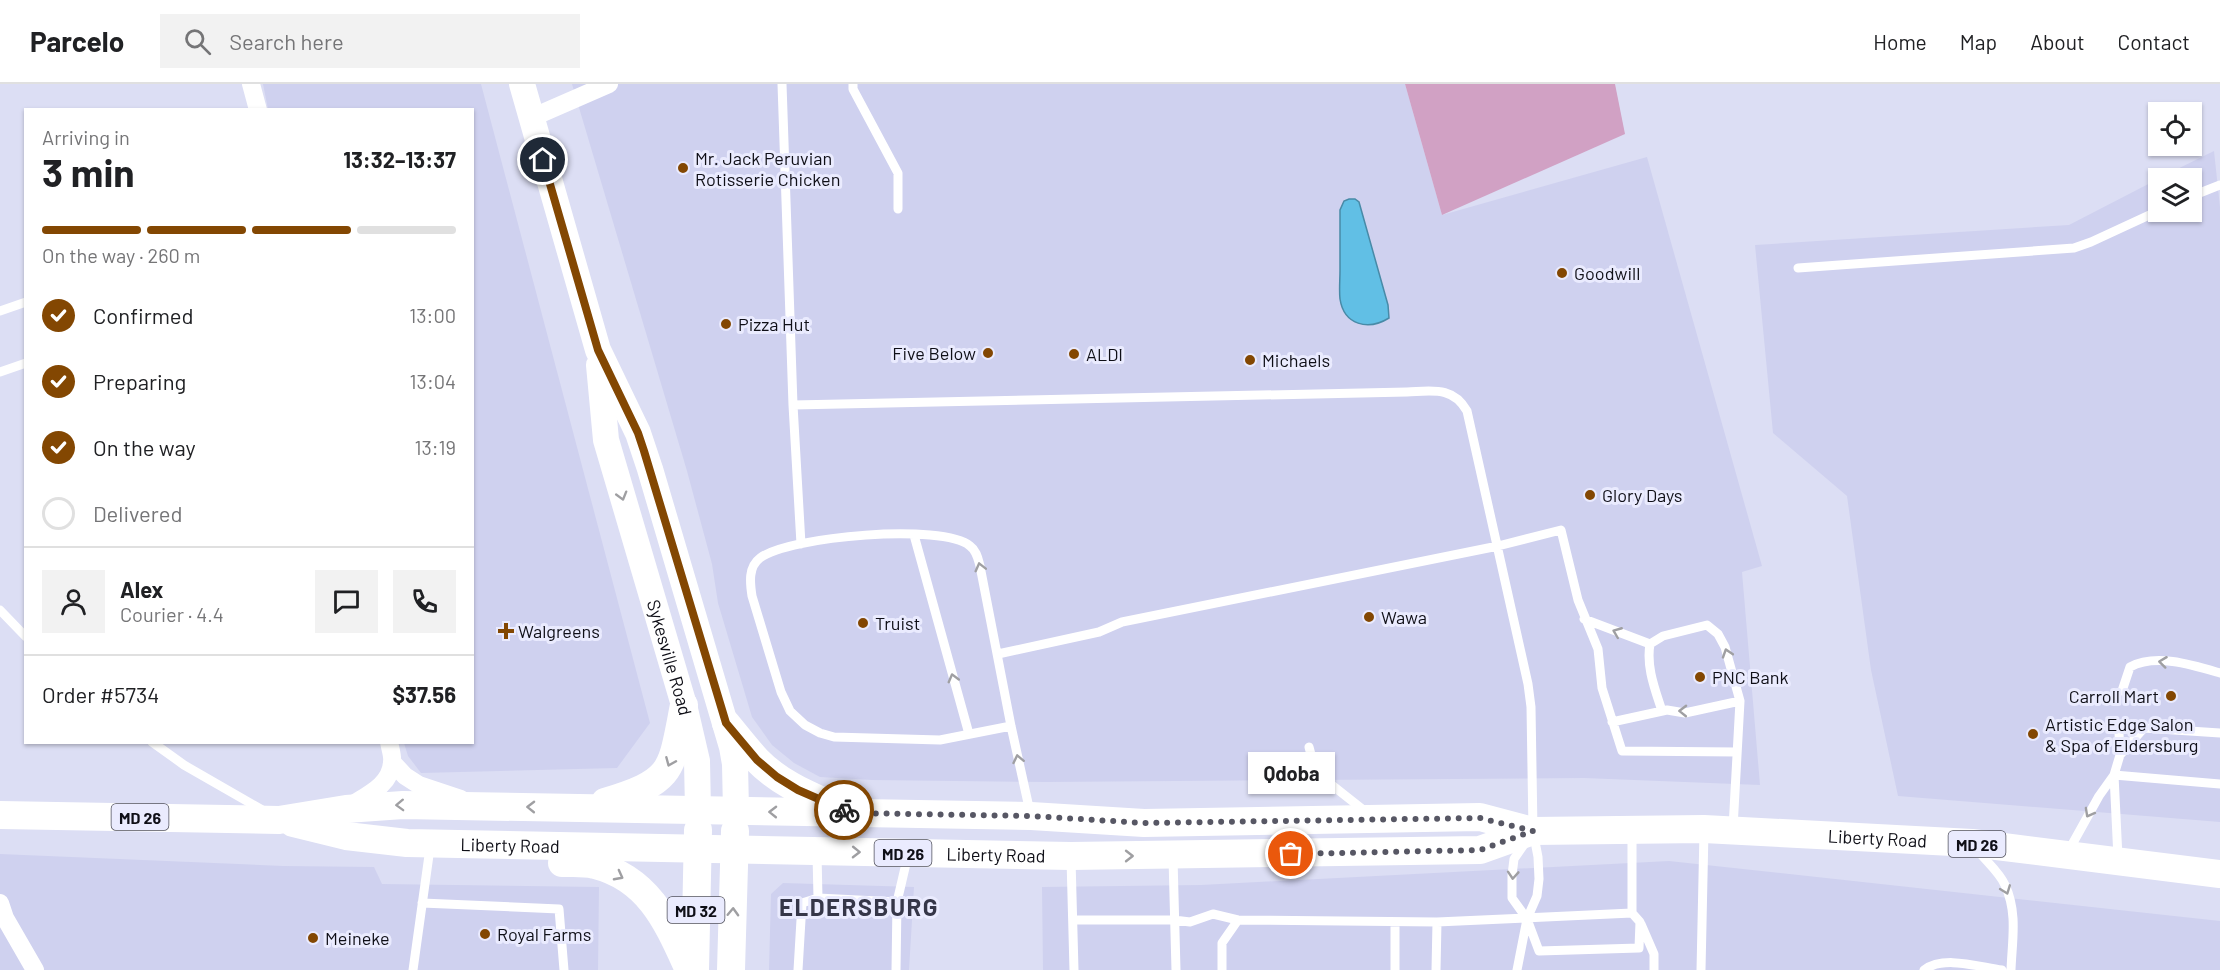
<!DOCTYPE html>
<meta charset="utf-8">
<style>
:root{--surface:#fff;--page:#f2f2f2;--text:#202124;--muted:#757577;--line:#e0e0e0;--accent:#834702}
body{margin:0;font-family:Barlow,sans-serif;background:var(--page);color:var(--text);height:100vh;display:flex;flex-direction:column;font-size:22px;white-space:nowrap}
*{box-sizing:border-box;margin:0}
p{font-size:20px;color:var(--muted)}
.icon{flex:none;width:33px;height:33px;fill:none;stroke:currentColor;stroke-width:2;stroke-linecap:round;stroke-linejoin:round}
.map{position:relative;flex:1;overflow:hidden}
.panel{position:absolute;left:24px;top:24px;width:450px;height:636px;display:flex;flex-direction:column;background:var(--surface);border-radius:0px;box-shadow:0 2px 4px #0004}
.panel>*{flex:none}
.controls{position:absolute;left:2148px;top:18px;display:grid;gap:12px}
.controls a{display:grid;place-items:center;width:54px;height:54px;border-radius:0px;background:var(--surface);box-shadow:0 2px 4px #0004;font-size:30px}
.pin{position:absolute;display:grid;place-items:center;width:51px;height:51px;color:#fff;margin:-26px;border:3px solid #fff;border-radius:50%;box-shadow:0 2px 6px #0007}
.courier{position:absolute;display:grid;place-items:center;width:60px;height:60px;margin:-30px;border:4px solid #834702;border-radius:50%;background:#fff;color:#222;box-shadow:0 2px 8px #0007}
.bubble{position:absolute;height:42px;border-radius:0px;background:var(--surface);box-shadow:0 2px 4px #0004;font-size:20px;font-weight:700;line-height:42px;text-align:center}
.head em{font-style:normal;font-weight:700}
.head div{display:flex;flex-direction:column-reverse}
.head{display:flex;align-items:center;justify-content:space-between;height:102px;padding:0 18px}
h1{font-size:39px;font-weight:700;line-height:45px}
.bar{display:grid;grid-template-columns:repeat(4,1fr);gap:9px 6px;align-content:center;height:72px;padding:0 18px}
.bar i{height:8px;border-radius:4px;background:var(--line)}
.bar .on{background:var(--accent)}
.bar p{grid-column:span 4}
.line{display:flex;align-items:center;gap:15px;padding:0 18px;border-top:2px solid var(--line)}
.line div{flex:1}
.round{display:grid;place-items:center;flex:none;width:63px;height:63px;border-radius:0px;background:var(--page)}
ol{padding:0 18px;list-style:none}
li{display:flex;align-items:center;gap:18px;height:66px}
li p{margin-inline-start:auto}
li .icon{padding:6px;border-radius:50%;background:var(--accent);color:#fff;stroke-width:4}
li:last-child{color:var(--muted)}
li i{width:33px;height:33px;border:3px solid var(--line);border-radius:50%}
header{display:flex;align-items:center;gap:36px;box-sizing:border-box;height:84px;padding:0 30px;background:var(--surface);border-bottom:2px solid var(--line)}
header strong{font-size:28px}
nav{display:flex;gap:33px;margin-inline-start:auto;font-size:21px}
.search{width:420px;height:54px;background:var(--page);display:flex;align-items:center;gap:15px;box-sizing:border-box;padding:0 21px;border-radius:0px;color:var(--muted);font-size:22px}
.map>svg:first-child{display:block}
.built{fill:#cfd1ef}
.green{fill:#d1a1c4}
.water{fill:#61bfe5;stroke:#488aa7;stroke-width:1.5}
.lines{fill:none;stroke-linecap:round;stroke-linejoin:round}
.lane{stroke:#fff;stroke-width:9}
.street{stroke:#fff;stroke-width:18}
.secondary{stroke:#fff;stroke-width:26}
.primary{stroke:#fff;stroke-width:28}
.oneway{stroke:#9f9fa2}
.done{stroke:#575764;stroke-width:6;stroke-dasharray:0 10.8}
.route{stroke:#834702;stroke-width:8}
.poi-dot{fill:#834702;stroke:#eaebfe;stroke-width:2}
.labels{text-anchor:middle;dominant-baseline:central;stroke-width:6;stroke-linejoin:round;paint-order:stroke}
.shield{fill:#eaebfe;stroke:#51515c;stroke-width:1.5}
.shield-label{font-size:16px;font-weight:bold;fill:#0f0f17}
.poi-label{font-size:18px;fill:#0f0f17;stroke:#eaebfe;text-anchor:start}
.street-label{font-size:18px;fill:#0f0f17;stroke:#eaebfe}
.district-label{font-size:24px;font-weight:bold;letter-spacing:1.5px;fill:#353648;stroke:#eaebfe}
</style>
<header>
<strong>Parcelo</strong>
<div class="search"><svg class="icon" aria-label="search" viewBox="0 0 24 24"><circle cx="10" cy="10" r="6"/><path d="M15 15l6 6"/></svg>Search here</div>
<nav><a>Home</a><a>Map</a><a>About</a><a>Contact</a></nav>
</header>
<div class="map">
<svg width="2220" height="886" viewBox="0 0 2220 886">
<rect width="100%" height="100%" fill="#dcdef4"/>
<path class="built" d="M263,0H481L650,639L617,684L421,689L408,672L404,659L472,658V26L268,25Z
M572,0H1405L1442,131L1647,73L1762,482L1742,488L1760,701L1584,694L1047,698L872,696L820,693L794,679L772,661L752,633L718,519L712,480L687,387Z
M2214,67L2220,123V738L1898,712L1871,586L1847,412L1773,349L1755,161L2069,141L2158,95V128H2192V94H2159Z
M0,770L283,782L374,783L382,800L599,803L598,886H0Z
M1669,777L2220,837V886H1043L1042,803L1201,801Z
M783,799L914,803L909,886H769L771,810Z"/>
<path class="green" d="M1405,0H1615L1625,50L1442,131Z"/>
<path class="water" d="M1349,115H1355L1359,118L1388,221L1389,234C1368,247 1344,241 1340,215C1339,206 1340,196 1340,187C1340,166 1340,146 1340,126L1344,117Z"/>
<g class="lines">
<path class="lane" d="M782,0L793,321L801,460
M853,0V5L898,89V125
M2192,112L2220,101
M1798,184L2074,164L2091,158L2158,127
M0,227L26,218
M0,288L26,279
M793,321L1407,308C1432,307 1453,302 1467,327L1528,600L1531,623L1533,747L1538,773L1539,795L1537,812L1527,835L1517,886
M914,451L969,650
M0,526L26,553
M1584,535L1650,560
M998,570L1099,548L1122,538L1498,462L1561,446L1578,516L1598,565L1602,604L1622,667L1737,668
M2122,607L2130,583C2156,569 2193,581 2220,589
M1662,627C1655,605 1646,583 1650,560L1663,552L1707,541L1718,550L1725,563L1740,617L1733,744
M1612,638L1667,626L1685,629L1740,617
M1011,642L940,656L834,653L820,649L805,641L790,627L781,608L752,512C750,499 748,483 760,474C789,452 943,439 970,462C977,467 978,475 980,482L1011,642L1030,728
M152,658L184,681L264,727
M1309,663L1314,682L1323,694L1366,728
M2120,671L2144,644L2220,649
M2114,691L2220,700
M1525,759L1514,775L1512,791V814L1527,835L1539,867L1639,864L1640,838L1632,829
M2069,766L2099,712L2114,691
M1978,767C1987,778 2000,789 2005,801C2018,829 2012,857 2011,886
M817,770L818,814L897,818
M1173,774L1176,886
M2118,774L2114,691L2120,671L2119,649
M1071,775L1074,886
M422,819L559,825L564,886
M1073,836H1174L1190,838L1213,830L1238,836L1437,838L1632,829V750
M1641,840L1654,870V886
M413,886L430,764
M798,886L802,819L818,814
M896,886L897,818L908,771
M1222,886V859L1238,836
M1395,886V838
M1436,886L1437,838
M1701,886L1704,747
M1924,886C1944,871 1979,883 2002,886"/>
<path class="street" d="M251,0L258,26
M531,34L609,0
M392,678L405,692L419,701L461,715
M350,722C367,711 391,701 392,678C393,672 390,664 389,658
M0,819L5,834L35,886"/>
<g class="secondary">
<path d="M522,0L598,266L638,349L650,385L732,663L735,680L736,727"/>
<path id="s1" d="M599,281L606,356L684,621L697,677L698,726"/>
</g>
<g class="primary">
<path d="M726,639C736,651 746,664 757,676C779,699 809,711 838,724"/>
<path d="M605,718C674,697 671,688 684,621"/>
<path id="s2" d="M0,731L279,736L346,725L403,721L1031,732L1144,739L1480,733L1533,747L1704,745L1972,759L2220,790"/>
<path id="s3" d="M293,739L346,752L407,759L1071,772L1480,766L1533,747"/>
<path d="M562,779C573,779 585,778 595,781C650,795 668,840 689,886"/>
<path d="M695,886L698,746"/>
<path d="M731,886L735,747"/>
</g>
</g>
<defs><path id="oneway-chevron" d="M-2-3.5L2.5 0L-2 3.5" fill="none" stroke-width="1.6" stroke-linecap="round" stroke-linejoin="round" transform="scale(1.5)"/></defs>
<g class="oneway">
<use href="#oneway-chevron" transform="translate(622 412) rotate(74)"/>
<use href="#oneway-chevron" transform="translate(980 483) rotate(-104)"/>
<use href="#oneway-chevron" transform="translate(1617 548) rotate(-158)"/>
<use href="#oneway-chevron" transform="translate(1727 569) rotate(-108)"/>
<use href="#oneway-chevron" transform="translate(2163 578) rotate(-173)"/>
<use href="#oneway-chevron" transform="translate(953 594) rotate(-105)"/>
<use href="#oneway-chevron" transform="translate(1683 627) rotate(-179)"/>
<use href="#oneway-chevron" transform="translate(1018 675) rotate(-102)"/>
<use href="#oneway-chevron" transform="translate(670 678) rotate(113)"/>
<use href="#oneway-chevron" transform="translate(400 721) rotate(178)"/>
<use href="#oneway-chevron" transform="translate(531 723) rotate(-179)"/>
<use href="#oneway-chevron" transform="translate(773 728) rotate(-179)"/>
<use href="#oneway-chevron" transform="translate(2089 729) rotate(119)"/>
<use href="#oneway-chevron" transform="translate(856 768) rotate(1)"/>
<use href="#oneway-chevron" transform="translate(1129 772)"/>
<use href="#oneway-chevron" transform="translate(1513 791) rotate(94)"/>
<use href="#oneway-chevron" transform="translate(619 792) rotate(28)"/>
<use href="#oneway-chevron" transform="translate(2006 806) rotate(69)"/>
<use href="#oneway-chevron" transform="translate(733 828) rotate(-88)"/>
</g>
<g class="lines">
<path class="done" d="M844,726L851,729L1031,732L1144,739L1480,734L1533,747L1480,766L1291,770"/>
<path class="route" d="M543,76L598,266L638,349L644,367L726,639L757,676L777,693L798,706L844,726"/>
</g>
<g class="poi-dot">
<circle cx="683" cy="84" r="6"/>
<circle cx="1562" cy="189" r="6"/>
<circle cx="726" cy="240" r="6"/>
<circle cx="988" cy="269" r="6"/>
<circle cx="1074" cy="270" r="6"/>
<circle cx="1250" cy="276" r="6"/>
<circle cx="1590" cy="411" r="6"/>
<circle cx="1369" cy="533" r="6"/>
<circle cx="863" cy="539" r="6"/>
<path d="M503 538h6v6h6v6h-6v6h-6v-6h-6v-6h6z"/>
<circle cx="1700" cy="593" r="6"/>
<circle cx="2171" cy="612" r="6"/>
<circle cx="2033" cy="650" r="6"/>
<circle cx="485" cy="850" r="6"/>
<circle cx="313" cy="854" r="6"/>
</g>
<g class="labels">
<g class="shield">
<rect x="111.5" y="720" width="57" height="26" rx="4.5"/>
<rect x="1948.5" y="747" width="57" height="26" rx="4.5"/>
<rect x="874.5" y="756" width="57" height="26" rx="4.5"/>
<rect x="667.5" y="813" width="57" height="26" rx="4.5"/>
</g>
<g class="shield-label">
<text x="140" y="733">MD 26</text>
<text x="1977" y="760">MD 26</text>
<text x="903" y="769">MD 26</text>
<text x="696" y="826">MD 32</text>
</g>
<g class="poi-label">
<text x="695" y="74">Mr. Jack Peruvian<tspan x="695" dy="21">Rotisserie Chicken</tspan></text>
<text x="1574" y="189">Goodwill</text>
<text x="738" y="240">Pizza Hut</text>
<text x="976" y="269" text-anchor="end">Five Below</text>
<text x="1086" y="270">ALDI</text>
<text x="1262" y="276">Michaels</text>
<text x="1602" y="411">Glory Days</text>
<text x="1381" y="533">Wawa</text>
<text x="875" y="539">Truist</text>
<text x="518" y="547">Walgreens</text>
<text x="1712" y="593">PNC Bank</text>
<text x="2159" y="612" text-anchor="end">Carroll Mart</text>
<text x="2045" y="640">Artistic Edge Salon<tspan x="2045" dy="21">&amp; Spa of Eldersburg</tspan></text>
<text x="497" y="850">Royal Farms</text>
<text x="325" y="854">Meineke</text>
</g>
<g class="street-label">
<text stroke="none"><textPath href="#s1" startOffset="302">Sykesville Road</textPath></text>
<text stroke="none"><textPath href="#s2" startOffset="1881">Liberty Road</textPath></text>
<text stroke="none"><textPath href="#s3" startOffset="219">Liberty Road</textPath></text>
<text stroke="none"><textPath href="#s3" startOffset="705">Liberty Road</textPath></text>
</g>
<g class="district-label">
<text x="859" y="822">ELDERSBURG</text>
</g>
</g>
</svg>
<div class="controls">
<a><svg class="icon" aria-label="locate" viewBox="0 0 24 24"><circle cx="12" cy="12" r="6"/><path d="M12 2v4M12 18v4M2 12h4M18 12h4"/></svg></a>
<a><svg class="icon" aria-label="layers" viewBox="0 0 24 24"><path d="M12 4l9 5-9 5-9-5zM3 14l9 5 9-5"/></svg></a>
</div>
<div class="pin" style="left:1291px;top:770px;background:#ea580c"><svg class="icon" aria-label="bag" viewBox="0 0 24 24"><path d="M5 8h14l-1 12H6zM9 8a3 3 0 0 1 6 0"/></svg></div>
<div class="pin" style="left:543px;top:76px;background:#1f2937"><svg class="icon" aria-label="home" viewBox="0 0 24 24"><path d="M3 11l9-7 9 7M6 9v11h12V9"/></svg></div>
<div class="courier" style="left:844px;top:726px"><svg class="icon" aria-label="bike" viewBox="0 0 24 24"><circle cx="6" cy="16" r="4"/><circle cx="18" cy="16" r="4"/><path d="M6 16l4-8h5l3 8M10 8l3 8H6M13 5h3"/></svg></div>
<div class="bubble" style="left:1248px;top:668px;width:87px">Qdoba</div>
<section class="panel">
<div class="head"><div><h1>3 min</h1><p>Arriving in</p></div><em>13:32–13:37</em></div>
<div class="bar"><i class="on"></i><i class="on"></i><i class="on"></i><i></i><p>On the way · 260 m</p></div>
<ol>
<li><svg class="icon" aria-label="check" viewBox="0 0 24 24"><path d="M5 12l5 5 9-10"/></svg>Confirmed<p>13:00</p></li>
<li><svg class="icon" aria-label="check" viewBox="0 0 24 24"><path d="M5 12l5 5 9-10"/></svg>Preparing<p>13:04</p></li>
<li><svg class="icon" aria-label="check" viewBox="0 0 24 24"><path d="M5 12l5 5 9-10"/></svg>On the way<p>13:19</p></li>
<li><i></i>Delivered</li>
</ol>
<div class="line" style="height:108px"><a class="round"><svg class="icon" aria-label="person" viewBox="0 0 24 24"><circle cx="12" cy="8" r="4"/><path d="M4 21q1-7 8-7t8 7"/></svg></a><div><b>Alex</b><p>Courier · 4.4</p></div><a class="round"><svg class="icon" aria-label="chat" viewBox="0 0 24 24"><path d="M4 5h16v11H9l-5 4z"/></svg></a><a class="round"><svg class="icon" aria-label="phone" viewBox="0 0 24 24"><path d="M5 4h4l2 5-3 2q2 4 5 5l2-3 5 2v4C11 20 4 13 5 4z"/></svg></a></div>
<div class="line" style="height:78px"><div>Order #5734</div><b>$37.56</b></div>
</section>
</div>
